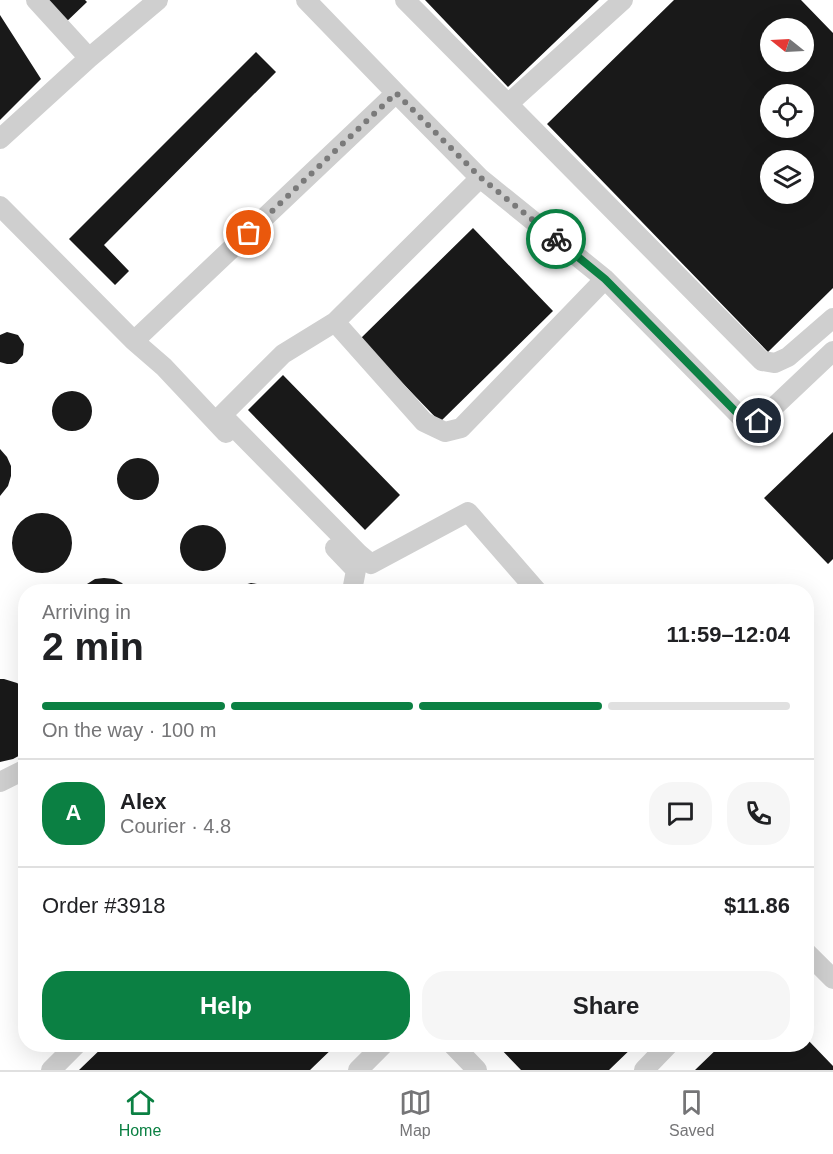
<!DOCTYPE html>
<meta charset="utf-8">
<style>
:root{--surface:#fff;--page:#f6f6f6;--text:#202124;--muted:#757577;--line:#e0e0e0;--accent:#0b8043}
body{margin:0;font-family:Arial,sans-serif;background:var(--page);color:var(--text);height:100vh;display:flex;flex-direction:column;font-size:22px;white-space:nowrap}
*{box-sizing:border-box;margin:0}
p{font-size:20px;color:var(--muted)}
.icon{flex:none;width:33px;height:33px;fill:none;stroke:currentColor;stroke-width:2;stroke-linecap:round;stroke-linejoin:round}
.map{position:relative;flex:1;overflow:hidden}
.panel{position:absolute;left:18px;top:584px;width:796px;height:468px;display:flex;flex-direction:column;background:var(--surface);border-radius:24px;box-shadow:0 6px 24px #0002}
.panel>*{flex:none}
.needle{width:39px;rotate:288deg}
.tools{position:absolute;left:760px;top:18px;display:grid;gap:12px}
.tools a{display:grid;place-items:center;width:54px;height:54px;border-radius:50%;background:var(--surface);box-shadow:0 6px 24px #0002;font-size:30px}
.pin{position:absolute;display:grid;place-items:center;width:51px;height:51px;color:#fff;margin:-26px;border:3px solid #fff;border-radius:50%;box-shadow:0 2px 6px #0007}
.courier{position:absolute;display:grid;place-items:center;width:60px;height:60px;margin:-30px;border:4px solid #0b8043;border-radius:50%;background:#fff;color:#222;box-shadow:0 2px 8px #0007}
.summary em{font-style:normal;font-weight:600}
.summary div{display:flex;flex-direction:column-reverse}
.summary{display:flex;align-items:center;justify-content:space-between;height:102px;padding:0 24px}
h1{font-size:39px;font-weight:600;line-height:45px}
.bar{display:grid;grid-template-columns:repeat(4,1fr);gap:9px 6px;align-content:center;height:72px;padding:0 24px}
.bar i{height:8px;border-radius:4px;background:var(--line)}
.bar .active{background:var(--accent)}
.bar p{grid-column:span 4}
.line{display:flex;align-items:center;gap:15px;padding:0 24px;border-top:2px solid var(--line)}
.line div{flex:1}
.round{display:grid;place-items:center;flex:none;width:63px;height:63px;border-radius:24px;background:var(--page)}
.primary-button{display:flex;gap:12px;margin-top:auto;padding:12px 24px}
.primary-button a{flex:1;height:69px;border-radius:24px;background:var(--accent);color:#fff;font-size:24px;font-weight:600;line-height:69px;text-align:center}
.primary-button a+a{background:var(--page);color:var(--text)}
.dock{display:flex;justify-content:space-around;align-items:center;height:84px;border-top:2px solid var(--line);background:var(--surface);font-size:16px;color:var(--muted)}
.dock a{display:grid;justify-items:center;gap:3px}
.dock .active{color:var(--accent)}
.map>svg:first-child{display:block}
.building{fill:#191919;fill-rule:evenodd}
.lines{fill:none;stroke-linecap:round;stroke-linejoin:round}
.minor{stroke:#cfcfcf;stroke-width:20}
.done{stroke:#7a7a7a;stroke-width:6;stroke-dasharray:0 10.8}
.route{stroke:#0b8043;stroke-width:8}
</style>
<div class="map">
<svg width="833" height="1070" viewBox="0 0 833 1070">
<rect width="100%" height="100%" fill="#fff"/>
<path class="building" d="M39,0H85L87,2L63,25Z
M425,0H599L508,87Z
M674,0H801L833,33V288L768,352L547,124ZM771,28H804V62H771ZM771,94H804V128H771ZM771,160H804V194H771Z
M0,15L41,79L0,120Z
M256,52L276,72L104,245L129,271L115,285L69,239Z
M473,228L553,311L440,422L360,339Z
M7,332L18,335L24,344L23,355L17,362L12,364H7L0,362V335Z
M283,375L400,495L365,530L248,410Z
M52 411a20 20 0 1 1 40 0a20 20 0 1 1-40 0Z
M833,432V559L828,564L764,498Z
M0,449L7,457L11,466V476L8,486L0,496Z
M117 479a21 21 0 1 1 42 0a21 21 0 1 1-42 0Z
M12 543a30 30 0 1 1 60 0a30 30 0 1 1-60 0Z
M180 548a23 23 0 1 1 46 0a23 23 0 1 1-46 0Z
M104,578L114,579L122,583L129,591H81L87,584L95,579Z
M251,583L257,584L263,586L269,591H236L244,585Z
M0,679H4L17,683L26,689V752L13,759L0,762Z
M807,1039L833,1066V1070H695L722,1044H807Z
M106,1044H337L310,1070H79Z
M496,1044H636L609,1070H521Z"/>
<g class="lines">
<path class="minor" d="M36,0L89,58
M405,0L508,104
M623,0L508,104L762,361L775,363L788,357L833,318
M396,93L480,178L335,322L283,354L222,415L359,554L371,564L468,512L537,591
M0,139L89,58L158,0
M0,206L134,341
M605,279L741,417L749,422L759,421L833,351
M335,322L424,422L445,432L461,428L605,279L480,178
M226,433L164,367L134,341L396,93L306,0
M335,548L356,570L352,591
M0,782L26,769
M807,953L833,979
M452,1044L477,1070
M51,1070L77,1044
M358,1070L384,1044
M644,1070L669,1044"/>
</g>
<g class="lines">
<path class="done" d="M249,233L396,93L480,177L556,239"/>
<path class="route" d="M556,239L605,279L741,417L749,422L759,421"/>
</g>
</svg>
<div class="tools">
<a><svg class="needle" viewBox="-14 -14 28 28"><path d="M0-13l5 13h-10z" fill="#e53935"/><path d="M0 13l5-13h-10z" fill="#757577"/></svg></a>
<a><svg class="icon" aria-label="locate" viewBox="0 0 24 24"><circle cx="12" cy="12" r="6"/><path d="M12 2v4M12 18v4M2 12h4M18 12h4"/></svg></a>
<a><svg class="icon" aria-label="layers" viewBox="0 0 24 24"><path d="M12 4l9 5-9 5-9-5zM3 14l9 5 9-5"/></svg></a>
</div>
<div class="pin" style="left:249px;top:233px;background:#ea580c"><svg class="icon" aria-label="bag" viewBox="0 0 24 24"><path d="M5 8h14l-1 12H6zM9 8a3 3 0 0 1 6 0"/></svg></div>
<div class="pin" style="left:759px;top:421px;background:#1f2937"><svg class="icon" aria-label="home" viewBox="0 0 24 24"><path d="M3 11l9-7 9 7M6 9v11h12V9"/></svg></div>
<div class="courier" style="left:556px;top:239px"><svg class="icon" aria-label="bike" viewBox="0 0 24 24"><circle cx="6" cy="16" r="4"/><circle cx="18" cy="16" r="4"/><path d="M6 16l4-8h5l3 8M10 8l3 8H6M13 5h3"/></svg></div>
<section class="panel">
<div class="summary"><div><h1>2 min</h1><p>Arriving in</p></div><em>11:59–12:04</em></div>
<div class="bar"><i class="active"></i><i class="active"></i><i class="active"></i><i></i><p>On the way · 100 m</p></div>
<div class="line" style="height:108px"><b class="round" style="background:var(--accent);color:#fff">A</b><div><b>Alex</b><p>Courier · 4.8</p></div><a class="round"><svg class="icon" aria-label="chat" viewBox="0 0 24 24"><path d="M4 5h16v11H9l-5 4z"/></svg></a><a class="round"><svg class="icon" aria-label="phone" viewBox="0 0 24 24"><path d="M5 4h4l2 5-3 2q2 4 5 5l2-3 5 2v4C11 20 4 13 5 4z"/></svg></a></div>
<div class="line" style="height:78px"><div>Order #3918</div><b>$11.86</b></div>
<div class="primary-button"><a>Help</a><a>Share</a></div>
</section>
</div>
<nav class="dock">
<a class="active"><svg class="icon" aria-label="home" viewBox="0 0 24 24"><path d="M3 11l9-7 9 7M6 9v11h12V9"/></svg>Home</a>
<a><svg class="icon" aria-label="map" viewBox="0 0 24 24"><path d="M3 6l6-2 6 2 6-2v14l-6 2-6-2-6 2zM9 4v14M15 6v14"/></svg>Map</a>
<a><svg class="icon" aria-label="saved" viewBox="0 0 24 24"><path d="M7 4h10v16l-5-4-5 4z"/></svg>Saved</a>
</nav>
